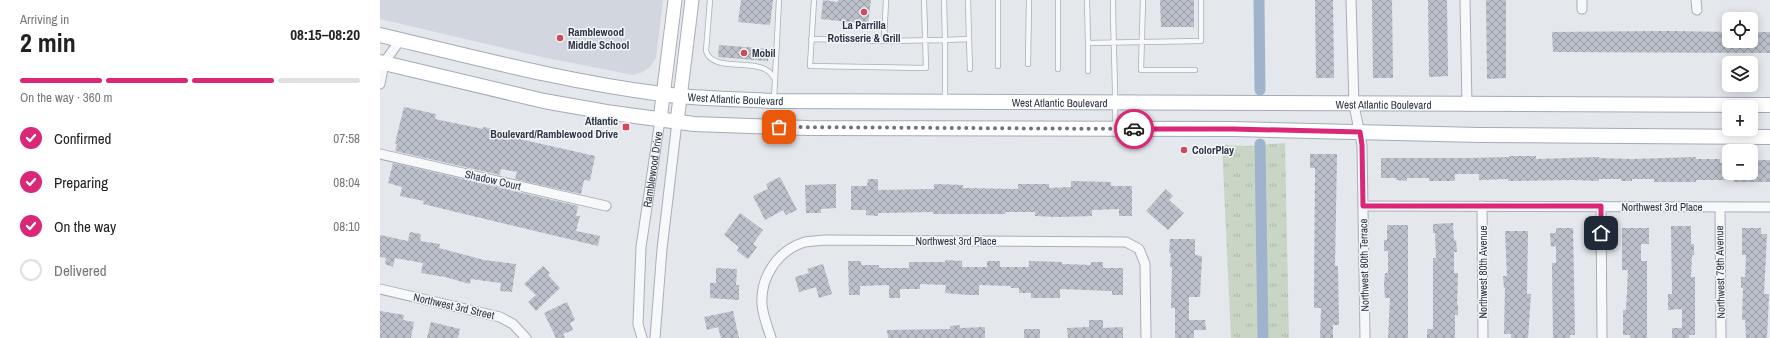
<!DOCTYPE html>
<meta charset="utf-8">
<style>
:root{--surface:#fff;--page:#f6f6f6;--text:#222;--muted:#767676;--line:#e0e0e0;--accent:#db2777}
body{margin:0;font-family:"Archivo Narrow",sans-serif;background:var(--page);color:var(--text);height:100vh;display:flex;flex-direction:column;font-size:15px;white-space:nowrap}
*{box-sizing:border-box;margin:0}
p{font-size:13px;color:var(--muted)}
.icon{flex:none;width:22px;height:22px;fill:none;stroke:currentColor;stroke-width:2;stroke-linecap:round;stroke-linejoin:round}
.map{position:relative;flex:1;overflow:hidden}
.sheet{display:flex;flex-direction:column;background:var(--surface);width:380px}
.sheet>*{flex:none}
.buttons{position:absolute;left:1342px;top:12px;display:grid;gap:8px}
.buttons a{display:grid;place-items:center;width:36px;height:36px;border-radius:6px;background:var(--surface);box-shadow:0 2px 10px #0003;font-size:20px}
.pin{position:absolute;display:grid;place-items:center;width:34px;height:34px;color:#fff;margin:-17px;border-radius:8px;box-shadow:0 2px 6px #0006}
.courier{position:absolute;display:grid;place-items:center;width:40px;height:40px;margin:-20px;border:3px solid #db2777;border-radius:50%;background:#fff;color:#222;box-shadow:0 1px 5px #0007}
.overview em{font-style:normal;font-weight:800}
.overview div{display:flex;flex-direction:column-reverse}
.overview{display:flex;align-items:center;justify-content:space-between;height:68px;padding:0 20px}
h1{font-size:26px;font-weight:800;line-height:30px}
.bar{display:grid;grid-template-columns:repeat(4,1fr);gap:6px 4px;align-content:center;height:48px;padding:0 20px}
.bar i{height:5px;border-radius:3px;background:var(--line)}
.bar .current{background:var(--accent)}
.bar p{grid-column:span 4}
ol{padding:0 20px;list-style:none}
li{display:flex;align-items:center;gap:12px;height:44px}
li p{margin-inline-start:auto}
li .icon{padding:4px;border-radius:50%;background:var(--accent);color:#fff;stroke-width:4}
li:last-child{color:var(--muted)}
li i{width:22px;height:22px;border:2px solid var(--line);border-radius:50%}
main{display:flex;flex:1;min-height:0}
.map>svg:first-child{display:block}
.built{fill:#d2d6de}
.grass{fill:url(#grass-tufts)}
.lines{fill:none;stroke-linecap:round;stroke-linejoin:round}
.canal{stroke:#9fb4cc;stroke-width:11}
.building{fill:url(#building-cross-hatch)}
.lane-casing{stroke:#a9aeb7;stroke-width:6}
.street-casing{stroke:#a9aeb7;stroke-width:11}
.secondary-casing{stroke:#a9aeb7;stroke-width:15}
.primary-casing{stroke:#a3abb8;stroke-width:16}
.lane{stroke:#f7f8fa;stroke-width:4.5}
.street{stroke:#f7f8fa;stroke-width:9}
.secondary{stroke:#fff;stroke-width:13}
.primary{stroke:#fff;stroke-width:14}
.done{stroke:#6c737f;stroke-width:4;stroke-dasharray:0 7.2}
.route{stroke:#db2777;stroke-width:5}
.poi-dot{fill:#d1495b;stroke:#f4f6f9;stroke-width:1.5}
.labels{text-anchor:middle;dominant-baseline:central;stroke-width:3;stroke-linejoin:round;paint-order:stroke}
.poi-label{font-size:11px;font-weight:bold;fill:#2b3445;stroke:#f4f6f9;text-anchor:start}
.street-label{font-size:11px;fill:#2b3445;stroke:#f4f6f9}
</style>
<main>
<section class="sheet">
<div class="overview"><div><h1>2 min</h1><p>Arriving in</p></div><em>08:15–08:20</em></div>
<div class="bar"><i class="current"></i><i class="current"></i><i class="current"></i><i></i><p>On the way · 360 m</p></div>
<ol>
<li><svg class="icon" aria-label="check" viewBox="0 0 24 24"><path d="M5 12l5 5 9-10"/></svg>Confirmed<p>07:58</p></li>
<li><svg class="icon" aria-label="check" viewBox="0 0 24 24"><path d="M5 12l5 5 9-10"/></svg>Preparing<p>08:04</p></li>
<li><svg class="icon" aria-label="check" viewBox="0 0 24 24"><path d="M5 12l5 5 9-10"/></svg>On the way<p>08:10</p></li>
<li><i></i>Delivered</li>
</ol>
</section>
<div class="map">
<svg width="1390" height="338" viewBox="0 0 1390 338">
<defs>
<pattern id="grass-tufts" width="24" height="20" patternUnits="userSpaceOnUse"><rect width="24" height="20" fill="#c9d6c5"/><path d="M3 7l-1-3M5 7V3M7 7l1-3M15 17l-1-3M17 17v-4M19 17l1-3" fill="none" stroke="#adb8ab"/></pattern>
<pattern id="building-cross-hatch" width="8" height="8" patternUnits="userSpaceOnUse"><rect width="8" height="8" fill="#bbc0ca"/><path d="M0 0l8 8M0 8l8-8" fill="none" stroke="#989da6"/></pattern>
</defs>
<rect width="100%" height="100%" fill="#e4e7ec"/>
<path class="built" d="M0,0H283L276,58L270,67L263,72L253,75L162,57L0,19Z"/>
<path class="grass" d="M905,143L909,338H851L842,145L868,146Z"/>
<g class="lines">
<path class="canal" d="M879,0L880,90
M880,144L883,338"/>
</g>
<path class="building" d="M361,0H393L390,25L358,22Z
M443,0L458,2V0H491L488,24L441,19Z
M780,0H814V27H781Z
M935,0H953L954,78H936Z
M992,0H1012L1013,78H993Z
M1048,0H1067L1068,76L1049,77Z
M1106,0H1126V78L1107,79Z
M1289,31L1349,32V41H1371V32H1390V53L1173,52L1172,32Z
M339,45L389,49L388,61L338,57Z
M24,107L56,114L55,119L103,129L104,127L136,134L135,138L215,156L210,181L204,180L201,194L135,179L137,172L121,169L120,175L15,151L17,144L15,143Z
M930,154H957L955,266H958L959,325H953V338H940L941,308H934L935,168H930Z
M1129,156H1156V159L1219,157V158L1252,159L1316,157V159H1340V163H1349V180H1316V182H1274V179H1252V181H1241V179H1219V181L1194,180L1128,181V179L1099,180V174H1075V181H1049V178H1027V181L1016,180V178H1001V158H1091L1129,157Z
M1371,160H1390V182H1354V173H1371Z
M13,163L198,206L196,216H200L196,231L220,236L218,246L43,204L44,201L20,196L22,187L8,183Z
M400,177L417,210L406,215L403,210L385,220L373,196L388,189L386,184Z
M488,179H498V190L554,189V184L583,185V188L638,189V184H669V188L691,187V181L731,182V186H752V216H739V209L712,210V216L678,217L655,216V212H626L625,214H553V212L498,213V216L486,215V210H471V186H487Z
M456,184V208L441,209V213H426L425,185Z
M786,189L793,196L789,200L804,213L788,230L766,211Z
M360,213L383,230L373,244L377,247L368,259L357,251L359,247L344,235Z
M1073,223L1074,241L1076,240L1077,252H1074V273H1078L1077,305H1078V315H1075V338H1047V329H1053V258H1056L1055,233H1053V224Z
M1007,225H1028V338H1008L1010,298H1005L1004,284L1005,273H1008V251H1004V240H1007Z
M1291,226H1311V244H1314V255H1312L1311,277H1315V335H1309V338H1292V328H1302V309L1288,310V294H1292Z
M1176,228H1193L1195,335H1190V338H1173L1172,263H1176V246L1171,247L1170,233H1176Z
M1242,228H1269V244H1261V261H1267V338H1250V335H1243V310H1246L1248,270H1242Z
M1362,228H1381V234H1387L1384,294H1389L1387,338H1366L1365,320H1362L1363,288H1361V277H1365L1366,255H1362Z
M1125,231H1148L1147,294H1151L1148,338H1131V334H1124L1125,288H1124L1123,276H1127Z
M30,232L41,234L40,241L60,244L59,248L104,260L136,264L132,292L120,291L121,283L91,279L90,284L65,277L41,273L43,263L15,258L13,267L5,264L6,258L0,257V235L28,241Z
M790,239H815V255L822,256L820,297H809V320H825L826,330H814V338H795V308H791L792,267H790L791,253H789Z
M565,260L582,261V267H607V261H620V267H649V261L682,262V264L711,265V262H723V268H743V295H732V291L680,289V298H651V293H639V288H631V286L599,285V295H589L565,293L566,285L540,284V289H520V298H509V285L480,286V295H469L468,261H481V265H499V268H529V262H565Z
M443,264L452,294L439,298L436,287L419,292L415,277L429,273L427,269Z
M163,266L170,273L168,275L180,288L156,311L148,302L156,295L144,284Z
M336,268L357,269L356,285H359V300L330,298V283H336Z
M187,302L195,320L190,323L193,330L183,334L185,338H176L164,313Z
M0,311L24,315L23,320L34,322L31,338H0Z
M353,311L359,338H341L338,327L327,330L324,317Z
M709,320H723V328L743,327V338H688L687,328L709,327Z
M51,322L80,329L78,338H47Z
M580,325V328L605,327V338H508L507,330L570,329V326Z
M644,329H660V338H644Z"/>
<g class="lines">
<defs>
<path id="lane" d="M330,0L326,51C332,72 373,59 388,71C390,72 392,75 394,78
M434,0L430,66L546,68L544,0
M707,0L708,43L821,41V0
M733,0C733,43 736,85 735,128
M763,0L761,70H815
M431,39L504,41L506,0
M589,39L590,69
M504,41L565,40L564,0
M648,64L649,0
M618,66V0
M678,69V0
M708,71V43
M394,99L399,0
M565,99V40L589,39L588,0"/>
<g id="street">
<path d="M971,0L974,105L982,145L985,338"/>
<path d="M1085,0L1087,106"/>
<path d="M1202,0V9"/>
<path d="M1316,0L1317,10"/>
<path d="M0,84L4,63L20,40"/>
<path d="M0,154L226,206"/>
<path d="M983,206L1390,207"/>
<path d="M1102,206L1103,338"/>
<path d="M1221,206L1222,338"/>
<path d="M1340,207L1341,338"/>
<path d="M0,289L120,317L133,324L146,338"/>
<path id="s1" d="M262,338L258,324L261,247L280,120"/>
<path d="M275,338L282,249L297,122"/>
<path d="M391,338C388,328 383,316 382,305C380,277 398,250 425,242C431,241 438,241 444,240L746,242L759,249L765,264L766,338"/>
</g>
<path id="secondary" d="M280,120L295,0
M297,122L312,0"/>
<g id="primary">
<path id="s2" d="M0,35C93,57 186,82 282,94C319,99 356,99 393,101C726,103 1058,106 1390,105"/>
<path d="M0,62L164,101L226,112L314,124L428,128L853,129L1100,135L1390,137"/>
</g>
</defs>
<use href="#lane" class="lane-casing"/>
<use href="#street" class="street-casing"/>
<use href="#secondary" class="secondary-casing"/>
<use href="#primary" class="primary-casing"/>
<use href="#lane" class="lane"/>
<use href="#street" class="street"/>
<use href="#secondary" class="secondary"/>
<use href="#primary" class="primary"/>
</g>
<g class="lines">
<path class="done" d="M399,127L754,129"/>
<path class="route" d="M754,129H853L980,132L982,145L983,206H1221V233"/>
</g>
<g class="poi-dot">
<circle cx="484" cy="12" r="4"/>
<circle cx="180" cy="38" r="4"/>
<circle cx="364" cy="53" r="4"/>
<rect x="242" y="123" width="8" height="8" rx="2"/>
<circle cx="804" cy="150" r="4"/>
</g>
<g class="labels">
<g class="poi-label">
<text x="484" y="25" text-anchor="middle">La Parrilla<tspan x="484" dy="13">Rotisserie &amp; Grill</tspan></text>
<text x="188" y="32">Ramblewood<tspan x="188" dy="13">Middle School</tspan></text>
<text x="372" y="53">Mobil</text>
<text x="238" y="121" text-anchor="end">Atlantic<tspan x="238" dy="13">Boulevard/Ramblewood Drive</tspan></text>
<text x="812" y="150">ColorPlay</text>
</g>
<g class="street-label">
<text stroke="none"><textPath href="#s2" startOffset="362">West Atlantic Boulevard</textPath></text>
<text stroke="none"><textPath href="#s2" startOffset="686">West Atlantic Boulevard</textPath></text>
<text stroke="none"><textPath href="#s2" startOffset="1010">West Atlantic Boulevard</textPath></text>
<text stroke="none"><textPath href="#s1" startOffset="170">Ramblewood Drive</textPath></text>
<text transform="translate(113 180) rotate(13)">Shadow Court</text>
<text x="1282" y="207">Northwest 3rd Place</text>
<text x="576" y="241">Northwest 3rd Place</text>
<text transform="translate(984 265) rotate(-91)">Northwest 80th Terrace</text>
<text transform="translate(1103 272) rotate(-90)">Northwest 80th Avenue</text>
<text transform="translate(1340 272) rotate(-91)">Northwest 79th Avenue</text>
<text transform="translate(74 306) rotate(13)">Northwest 3rd Street</text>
</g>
</g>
</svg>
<div class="buttons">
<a><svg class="icon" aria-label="locate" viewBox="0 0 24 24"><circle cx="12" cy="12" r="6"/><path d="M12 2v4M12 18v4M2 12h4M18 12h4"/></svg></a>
<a><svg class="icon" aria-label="layers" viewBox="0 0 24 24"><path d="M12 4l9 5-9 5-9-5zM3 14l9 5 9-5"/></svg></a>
<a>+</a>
<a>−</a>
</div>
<div class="pin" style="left:399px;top:127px;background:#ea580c"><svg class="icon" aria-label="bag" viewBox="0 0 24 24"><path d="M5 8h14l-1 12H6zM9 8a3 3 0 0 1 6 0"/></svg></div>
<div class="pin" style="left:1221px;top:233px;background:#1f2937"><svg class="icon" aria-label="home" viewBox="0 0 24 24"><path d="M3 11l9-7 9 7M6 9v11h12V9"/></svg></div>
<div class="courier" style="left:754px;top:129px"><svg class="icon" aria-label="car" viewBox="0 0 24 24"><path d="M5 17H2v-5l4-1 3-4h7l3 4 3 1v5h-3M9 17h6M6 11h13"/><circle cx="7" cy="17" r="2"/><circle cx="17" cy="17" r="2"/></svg></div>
</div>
</main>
